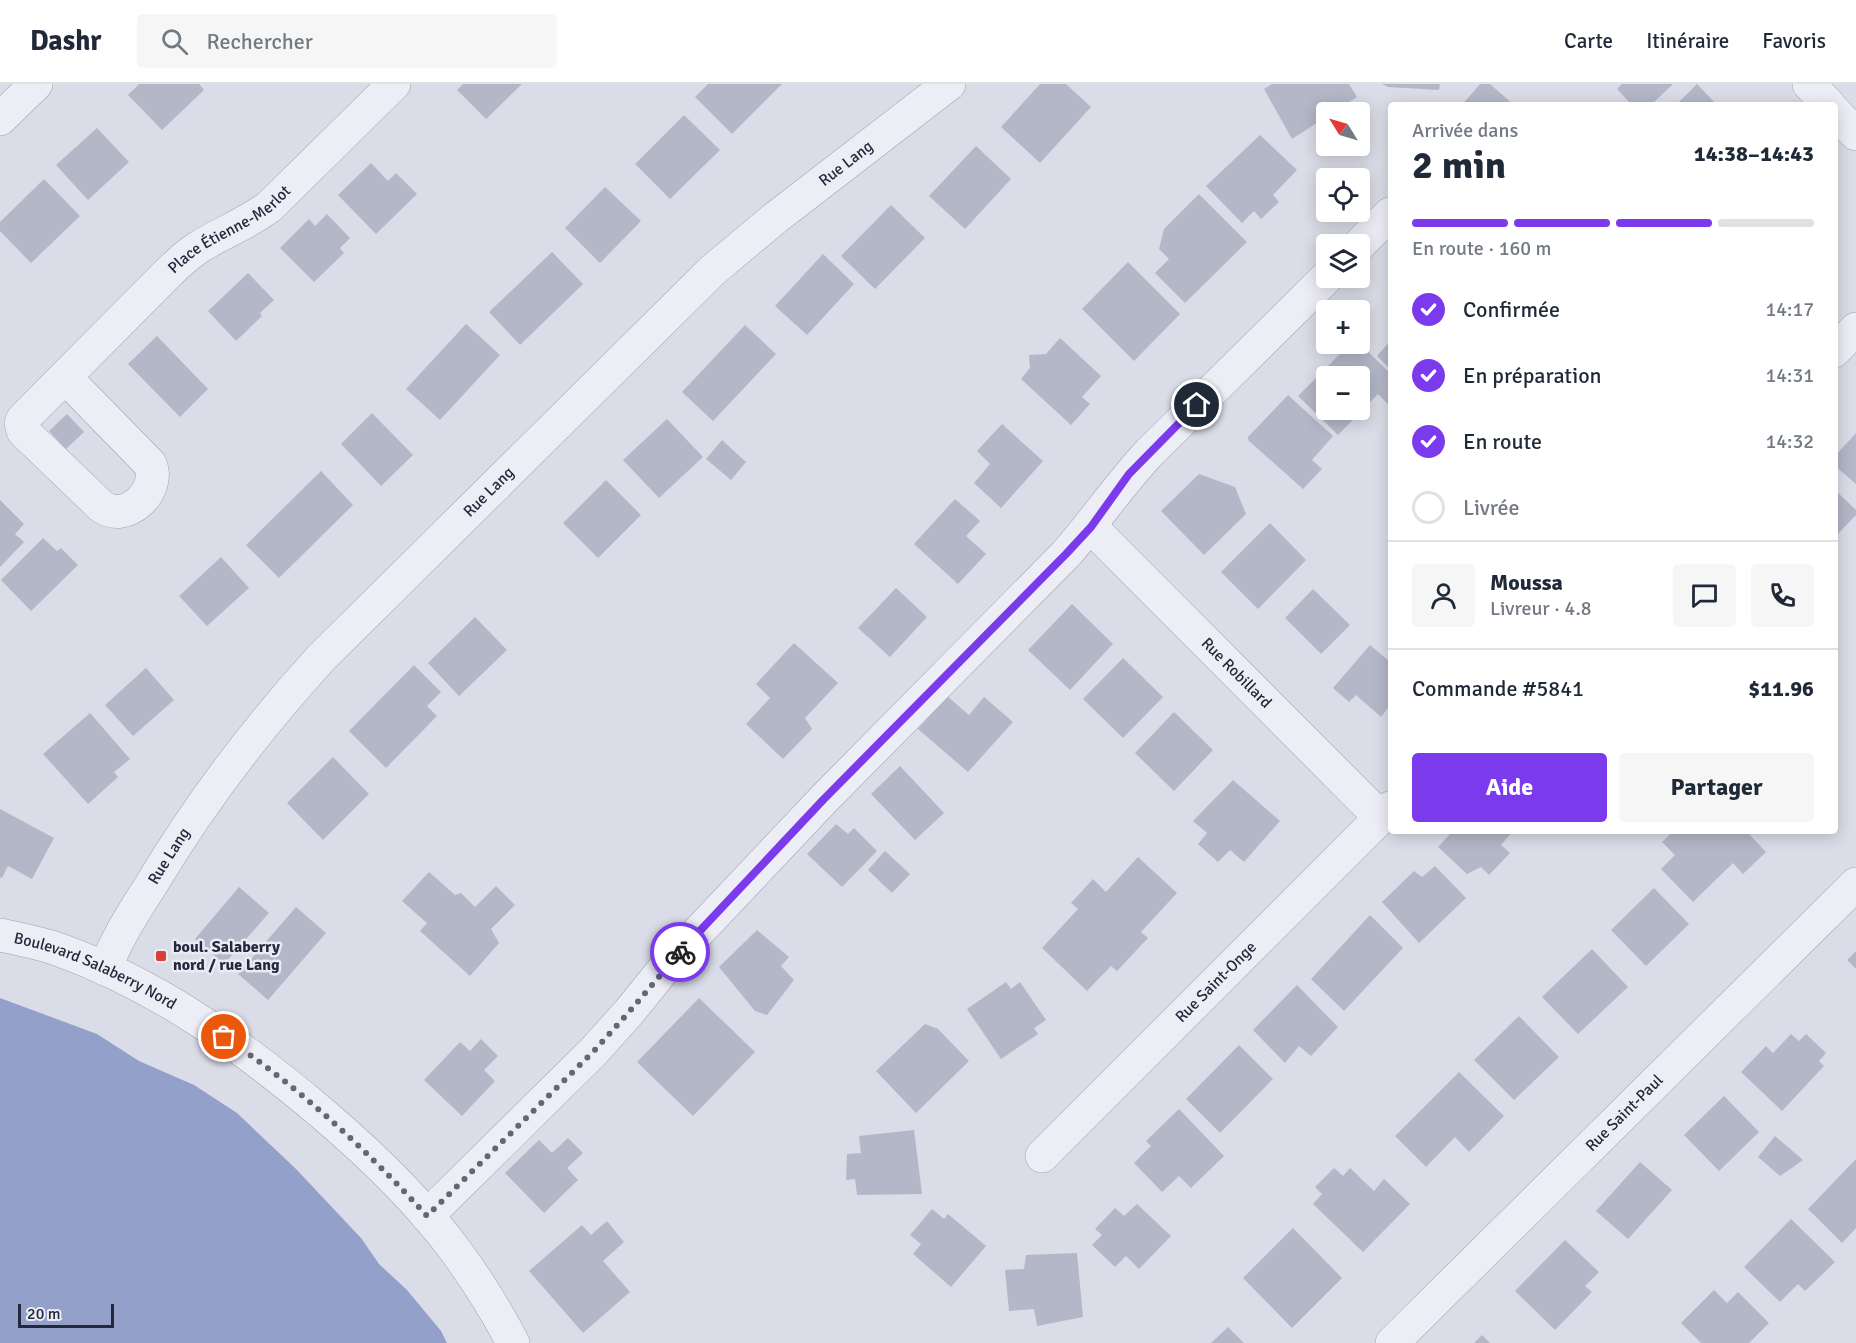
<!DOCTYPE html>
<html lang="fr">
<meta charset="utf-8">
<style>
:root{--surface:#fff;--page:#f6f6f7;--text:#1f2937;--muted:#747a83;--line:#e0e1e3;--accent:#7c3aed}
body{margin:0;font-family:Signika,sans-serif;background:var(--page);color:var(--text);height:100vh;display:flex;flex-direction:column;font-size:22px;white-space:nowrap}
*{box-sizing:border-box;margin:0}
p{font-size:20px;color:var(--muted)}
.icon{flex:none;width:33px;height:33px;fill:none;stroke:currentColor;stroke-width:2;stroke-linecap:round;stroke-linejoin:round}
.map{position:relative;flex:1;overflow:hidden}
.drawer{position:absolute;left:1388px;top:18px;width:450px;height:732px;display:flex;flex-direction:column;background:var(--surface);border-radius:6px;box-shadow:0 3px 15px #0003}
.drawer>*{flex:none}
.needle{width:39px;rotate:307deg}
.controls{position:absolute;left:1316px;top:18px;display:grid;gap:12px}
.controls a{display:grid;place-items:center;width:54px;height:54px;border-radius:6px;background:var(--surface);box-shadow:0 3px 15px #0003;font-size:30px}
.scale{position:absolute;left:18px;bottom:15px;width:96px;box-sizing:border-box;padding-left:6px;border:3px solid #24273d;border-top:0;font-size:16px;line-height:21px;white-space:nowrap;color:#24273d;-webkit-text-stroke:4px #eaecf4;paint-order:stroke}
.pin{position:absolute;display:grid;place-items:center;width:51px;height:51px;color:#fff;margin:-26px;border:3px solid #fff;border-radius:50%;box-shadow:0 2px 6px #0007}
.courier{position:absolute;display:grid;place-items:center;width:60px;height:60px;margin:-30px;border:4px solid #7c3aed;border-radius:50%;background:#fff;color:#222;box-shadow:0 2px 8px #0007}
.head em{font-style:normal;font-weight:700}
.head div{display:flex;flex-direction:column-reverse}
.head{display:flex;align-items:center;justify-content:space-between;height:102px;padding:0 24px}
h1{font-size:39px;font-weight:700;line-height:45px}
.bar{display:grid;grid-template-columns:repeat(4,1fr);gap:9px 6px;align-content:center;height:72px;padding:0 24px}
.bar i{height:8px;border-radius:4px;background:var(--line)}
.bar .active{background:var(--accent)}
.bar p{grid-column:span 4}
.line{display:flex;align-items:center;gap:15px;padding:0 24px;border-top:2px solid var(--line)}
.line div{flex:1}
.round{display:grid;place-items:center;flex:none;width:63px;height:63px;border-radius:6px;background:var(--page)}
ol{padding:0 24px;list-style:none}
li{display:flex;align-items:center;gap:18px;height:66px}
li p{margin-inline-start:auto}
li .icon{padding:6px;border-radius:50%;background:var(--accent);color:#fff;stroke-width:4}
li:last-child{color:var(--muted)}
li i{width:33px;height:33px;border:3px solid var(--line);border-radius:50%}
.action{display:flex;gap:12px;margin-top:auto;padding:12px 24px}
.action a{flex:1;height:69px;border-radius:6px;background:var(--accent);color:#fff;font-size:24px;font-weight:700;line-height:69px;text-align:center}
.action a+a{background:var(--page);color:var(--text)}
header{display:flex;align-items:center;gap:36px;box-sizing:border-box;height:84px;padding:0 30px;background:var(--surface);border-bottom:2px solid var(--line)}
header strong{font-size:28px}
nav{display:flex;gap:33px;margin-inline-start:auto;font-size:21px}
.search{width:420px;height:54px;background:var(--page);display:flex;align-items:center;gap:15px;box-sizing:border-box;padding:0 21px;border-radius:6px;color:var(--muted);font-size:22px}
.map>svg:first-child{display:block}
.water{fill:#92a0ca}
.building{fill:#b4b7c7;fill-rule:evenodd}
.lines{fill:none;stroke-linecap:round;stroke-linejoin:round}
.minor-casing{stroke:#a0a2b1;stroke-width:34}
.minor{stroke:#edeef5;stroke-width:33}
.done{stroke:#646678;stroke-width:6;stroke-dasharray:0 10.8}
.route{stroke:#7c3aed;stroke-width:8}
.poi-dot{fill:#d84033;stroke:#eaecf4;stroke-width:2}
.labels{text-anchor:middle;dominant-baseline:central;stroke-width:5;stroke-linejoin:round;paint-order:stroke}
.street-label{font-size:16px;fill:#24273d;stroke:#eaecf4}
.poi-label{font-size:16px;font-weight:bold;fill:#24273d;stroke:#eaecf4;text-anchor:start}
</style>
<header>
<strong>Dashr</strong>
<div class="search"><svg class="icon" aria-label="search" viewBox="0 0 24 24"><circle cx="10" cy="10" r="6"/><path d="M15 15l6 6"/></svg>Rechercher</div>
<nav><a>Carte</a><a>Itinéraire</a><a>Favoris</a></nav>
</header>
<div class="map">
<svg width="1856" height="1259" viewBox="0 0 1856 1259">
<rect width="100%" height="100%" fill="#dadce7"/>
<path class="water" d="M0,914L97,950L139,977L194,1001L237,1029L296,1085L361,1154L379,1180L407,1206L441,1247L447,1259H0Z"/>
<path class="building" d="M139,0H199L204,6L162,46L128,11Z
M463,0H522L486,35L457,6Z
M708,0H782L732,50L695,13Z
M1040,0H1066L1091,23L1040,79L1001,43Z
M1272,0H1349L1357,13L1333,28H1326V33L1292,55L1264,5Z
M1382,0H1440L1439,6L1388,3Z
M1480,0H1490L1514,21H1462Z
M1622,0H1673L1651,21H1632L1617,5Z
M1697,0L1717,21H1676Z
M684,31L720,66L670,115L635,80Z
M97,44L129,78L88,116L56,81Z
M1260,51L1297,86L1273,111L1279,118L1261,135L1254,127L1242,139L1206,102Z
M976,62L1011,95L965,145L929,112Z
M371,79L388,97L396,89L417,110L376,150L338,111Z
M44,95L80,132L31,179L0,147V138Z
M605,103L641,137L600,179L565,144Z
M1199,110L1247,158L1185,219L1155,189L1169,175L1159,165L1164,145Z
M891,121L925,154L875,205L841,172Z
M327,130L350,154L340,164L344,169L314,198L280,164L309,135L315,142Z
M552,168L583,200L520,261L489,228Z
M823,170L854,200L807,251L775,222Z
M1128,178L1180,230L1134,277L1082,225Z
M248,189L274,216L260,229L262,232L236,257L208,227Z
M466,240L500,271L440,336L406,305Z
M745,241L776,270L713,337L682,308Z
M157,252L208,305L180,333L128,280Z
M1060,254L1101,292L1082,313L1090,320L1071,341L1021,295L1030,284L1029,271L1046,270Z
M1390,257V285L1377,272Z
M1350,260H1360L1390,289V322L1378,310L1338,351L1298,312ZM1326,292H1359V326H1326Z
M1288,311L1333,352L1312,376L1322,385L1303,405L1248,356V353Z
M372,329L413,371L381,402L341,360Z
M67,330L84,348L66,365L49,347Z
M667,335L703,373L659,414L623,376Z
M1002,340L1043,377L1001,424L974,399L990,380L977,367Z
M1856,349V400L1834,381V373Z
M722,356L746,378L731,396L706,375Z
M321,387L353,421L279,494L246,461Z
M1199,390L1235,403L1246,430L1204,471L1161,427Z
M606,396L641,431L598,474L563,439Z
M1834,405L1856,426V431L1834,454Z
M955,415L980,437L966,452L986,470L958,500L914,460Z
M0,416L24,440L15,450L24,458L0,483Z
M1270,439L1306,476L1258,525L1221,488Z
M43,454L57,467L61,464L78,481L31,527L1,496Z
M221,473L249,504L207,542L179,512Z
M896,504L927,533L890,573L858,544Z
M1313,505L1350,541L1321,570L1285,534Z
M1072,520L1113,560L1070,606L1028,566Z
M475,533L507,566L459,612L428,579Z
M794,559L838,599L805,634L812,645L783,675L746,640L770,614L756,600Z
M1370,561L1390,578V621L1381,633L1356,611L1349,618L1333,604Z
M1123,574L1163,613L1123,654L1083,615Z
M414,581L441,608L427,622L437,632L386,684L349,647Z
M146,584L174,616L133,652L105,621Z
M947,612L969,631L984,613L1013,638L968,688L918,645Z
M1174,628L1213,666L1174,707L1135,669Z
M90,629L130,675L114,688L118,693L88,720L43,670Z
M333,673L369,710L323,756L287,719Z
M900,682L944,729L915,756L871,710Z
M1233,696L1280,737L1244,778L1230,766L1218,778L1198,760L1207,749L1193,737Z
M0,725L54,754L32,795L8,782L2,794L0,793Z
M836,740L848,750L854,744L877,767L842,803L807,770Z
M1453,747H1513L1501,761L1510,769L1489,791L1481,783L1467,790L1438,763Z
M1673,747H1698L1701,750L1703,747H1746L1766,768L1743,790L1733,779L1693,818L1661,785L1675,771L1662,758Z
M885,767L910,790L892,809L868,786Z
M1138,773L1177,809L1141,848L1148,854L1117,887L1111,882L1087,907L1042,864L1078,825L1071,819L1093,795L1106,808Z
M1435,782L1466,814L1419,859L1382,818L1414,787L1422,793Z
M429,788L455,811L461,809L475,823L496,802L515,821L491,845L499,859L470,892L420,847L427,839L402,817Z
M239,803L269,829L224,880L195,855Z
M1654,804L1689,840L1646,882L1611,846Z
M296,823L326,849L268,916L238,890Z
M1370,831L1403,864L1344,927L1311,895Z
M757,846L789,873L781,882L794,896L767,931L755,927L719,883Z
M1592,865L1628,903L1578,950L1542,913Z
M1856,867V885L1847,876Z
M1006,898L1011,905L1020,898L1046,936L1034,944L1038,950L1001,975L967,925Z
M1297,901L1338,943L1311,972L1299,962L1285,979L1253,946Z
M699,914L755,968L693,1032L637,978Z
M1519,932L1559,973L1514,1016L1474,976Z
M925,940L938,945L969,977L916,1029L876,987Z
M1791,950L1799,957L1806,950L1826,969L1819,977L1824,982L1782,1027L1741,988L1766,962L1773,969Z
M481,955L498,972L484,986L495,997L462,1032L424,996L460,958L470,967Z
M1239,961L1273,995L1220,1049L1186,1015Z
M1459,988L1504,1032L1469,1068L1455,1053L1426,1083L1395,1052Z
M1724,1012L1759,1048L1719,1087L1684,1051Z
M1179,1025L1224,1072L1191,1104L1179,1092L1162,1108L1134,1079L1151,1062L1146,1057Z
M914,1046L922,1110L857,1111L855,1095L846,1096L847,1070L861,1069L859,1052Z
M1775,1052L1803,1076L1780,1092L1758,1073Z
M568,1054L583,1069L567,1084L578,1096L544,1129L505,1089L539,1056L552,1069Z
M1856,1075V1144L1842,1159L1808,1125Z
M1640,1078L1672,1106L1628,1155L1596,1127Z
M1334,1084L1343,1092L1350,1084L1374,1107L1384,1095L1410,1120L1363,1168L1313,1120L1322,1110L1315,1103Z
M1137,1120L1171,1152L1139,1185L1126,1172L1115,1183L1092,1161L1102,1151L1095,1145L1115,1124L1124,1132Z
M932,1125L944,1135L948,1130L986,1162L951,1203L913,1170L921,1160L910,1151Z
M1791,1135L1835,1178L1805,1207L1798,1200L1780,1218L1744,1183Z
M607,1137L624,1158L603,1177L630,1208L583,1249L529,1187L582,1141L591,1151Z
M1293,1144L1342,1194L1292,1244L1243,1194Z
M1565,1156L1599,1188L1585,1202L1592,1208L1555,1246L1515,1207Z
M1077,1169L1083,1233L1037,1242L1034,1225L1009,1227L1005,1186L1024,1185L1026,1171Z
M1714,1206L1727,1219L1738,1208L1769,1239L1749,1259H1701L1681,1239Z
M1228,1243L1244,1259H1211Z
M1482,1251L1490,1259H1474Z"/>
<g class="lines">
<defs>
<g id="minor">
<path d="M1809,0L1829,21"/>
<path d="M1834,27L1856,50"/>
<path d="M0,35L36,0"/>
<path d="M1359,161L1390,130"/>
<path d="M1834,267L1856,245"/>
<path id="s1" d="M65,293L150,380C162,406 126,441 101,422L23,347L21,339L23,335L166,191C176,181 187,171 199,163C222,149 247,139 269,123L394,0"/>
<path id="s2" d="M1091,443L1381,734"/>
<path id="s3" d="M0,851C19,855 39,859 57,865C156,900 244,963 323,1030C371,1071 418,1116 455,1166C477,1196 496,1226 513,1259"/>
<path id="s4" d="M105,885C116,855 134,828 151,801C200,719 257,644 321,574L713,186L774,135L949,0"/>
<path id="s5" d="M1042,1072L1390,724"/>
<path d="M427,1132L594,967L629,928L667,881L823,716L1066,470C1095,437 1119,401 1149,369L1326,194"/>
<path id="s6" d="M1392,1259L1856,800"/>
</g>
</defs>
<use href="#minor" class="minor-casing"/>
<use href="#minor" class="minor"/>
</g>
<g class="lines">
<path class="done" d="M224,953C299,1003 366,1065 427,1132L594,967L629,928L680,868"/>
<path class="route" d="M680,868L823,716L1066,470L1091,443L1129,390L1197,321"/>
</g>
<rect class="poi-dot" x="155" y="866" width="12" height="12" rx="3"/>
<g class="labels">
<g class="street-label">
<text stroke="none"><textPath href="#s4" startOffset="1102">Rue Lang</textPath></text>
<text stroke="none"><textPath href="#s1" startOffset="608">Place Étienne-Merlot</textPath></text>
<text stroke="none"><textPath href="#s4" startOffset="616">Rue Lang</textPath></text>
<text stroke="none"><textPath href="#s2" startOffset="206">Rue Robillard</textPath></text>
<text stroke="none"><textPath href="#s4" startOffset="130">Rue Lang</textPath></text>
<text stroke="none"><textPath href="#s3" startOffset="102">Boulevard Salaberry Nord</textPath></text>
<text stroke="none"><textPath href="#s5" startOffset="246">Rue Saint-Onge</textPath></text>
<text stroke="none"><textPath href="#s6" startOffset="327">Rue Saint-Paul</textPath></text>
</g>
<g class="poi-label">
<text x="173" y="863">boul. Salaberry<tspan x="173" dy="18">nord / rue Lang</tspan></text>
</g>
</g>
</svg>
<div class="controls">
<a><svg class="needle" viewBox="-14 -14 28 28"><path d="M0-13l5 13h-10z" fill="#e53935"/><path d="M0 13l5-13h-10z" fill="#747a83"/></svg></a>
<a><svg class="icon" aria-label="locate" viewBox="0 0 24 24"><circle cx="12" cy="12" r="6"/><path d="M12 2v4M12 18v4M2 12h4M18 12h4"/></svg></a>
<a><svg class="icon" aria-label="layers" viewBox="0 0 24 24"><path d="M12 4l9 5-9 5-9-5zM3 14l9 5 9-5"/></svg></a>
<a>+</a>
<a>−</a>
</div>
<div class="scale">20 m</div>
<div class="pin" style="left:224px;top:953px;background:#ea580c"><svg class="icon" aria-label="bag" viewBox="0 0 24 24"><path d="M5 8h14l-1 12H6zM9 8a3 3 0 0 1 6 0"/></svg></div>
<div class="pin" style="left:1197px;top:321px;background:#1f2937"><svg class="icon" aria-label="home" viewBox="0 0 24 24"><path d="M3 11l9-7 9 7M6 9v11h12V9"/></svg></div>
<div class="courier" style="left:680px;top:868px"><svg class="icon" aria-label="bike" viewBox="0 0 24 24"><circle cx="6" cy="16" r="4"/><circle cx="18" cy="16" r="4"/><path d="M6 16l4-8h5l3 8M10 8l3 8H6M13 5h3"/></svg></div>
<section class="drawer">
<div class="head"><div><h1>2 min</h1><p>Arrivée dans</p></div><em>14:38–14:43</em></div>
<div class="bar"><i class="active"></i><i class="active"></i><i class="active"></i><i></i><p>En route · 160 m</p></div>
<ol>
<li><svg class="icon" aria-label="check" viewBox="0 0 24 24"><path d="M5 12l5 5 9-10"/></svg>Confirmée<p>14:17</p></li>
<li><svg class="icon" aria-label="check" viewBox="0 0 24 24"><path d="M5 12l5 5 9-10"/></svg>En préparation<p>14:31</p></li>
<li><svg class="icon" aria-label="check" viewBox="0 0 24 24"><path d="M5 12l5 5 9-10"/></svg>En route<p>14:32</p></li>
<li><i></i>Livrée</li>
</ol>
<div class="line" style="height:108px"><a class="round"><svg class="icon" aria-label="person" viewBox="0 0 24 24"><circle cx="12" cy="8" r="4"/><path d="M4 21q1-7 8-7t8 7"/></svg></a><div><b>Moussa</b><p>Livreur · 4.8</p></div><a class="round"><svg class="icon" aria-label="chat" viewBox="0 0 24 24"><path d="M4 5h16v11H9l-5 4z"/></svg></a><a class="round"><svg class="icon" aria-label="phone" viewBox="0 0 24 24"><path d="M5 4h4l2 5-3 2q2 4 5 5l2-3 5 2v4C11 20 4 13 5 4z"/></svg></a></div>
<div class="line" style="height:78px"><div>Commande #5841</div><b>$11.96</b></div>
<div class="action"><a>Aide</a><a>Partager</a></div>
</section>
</div>
